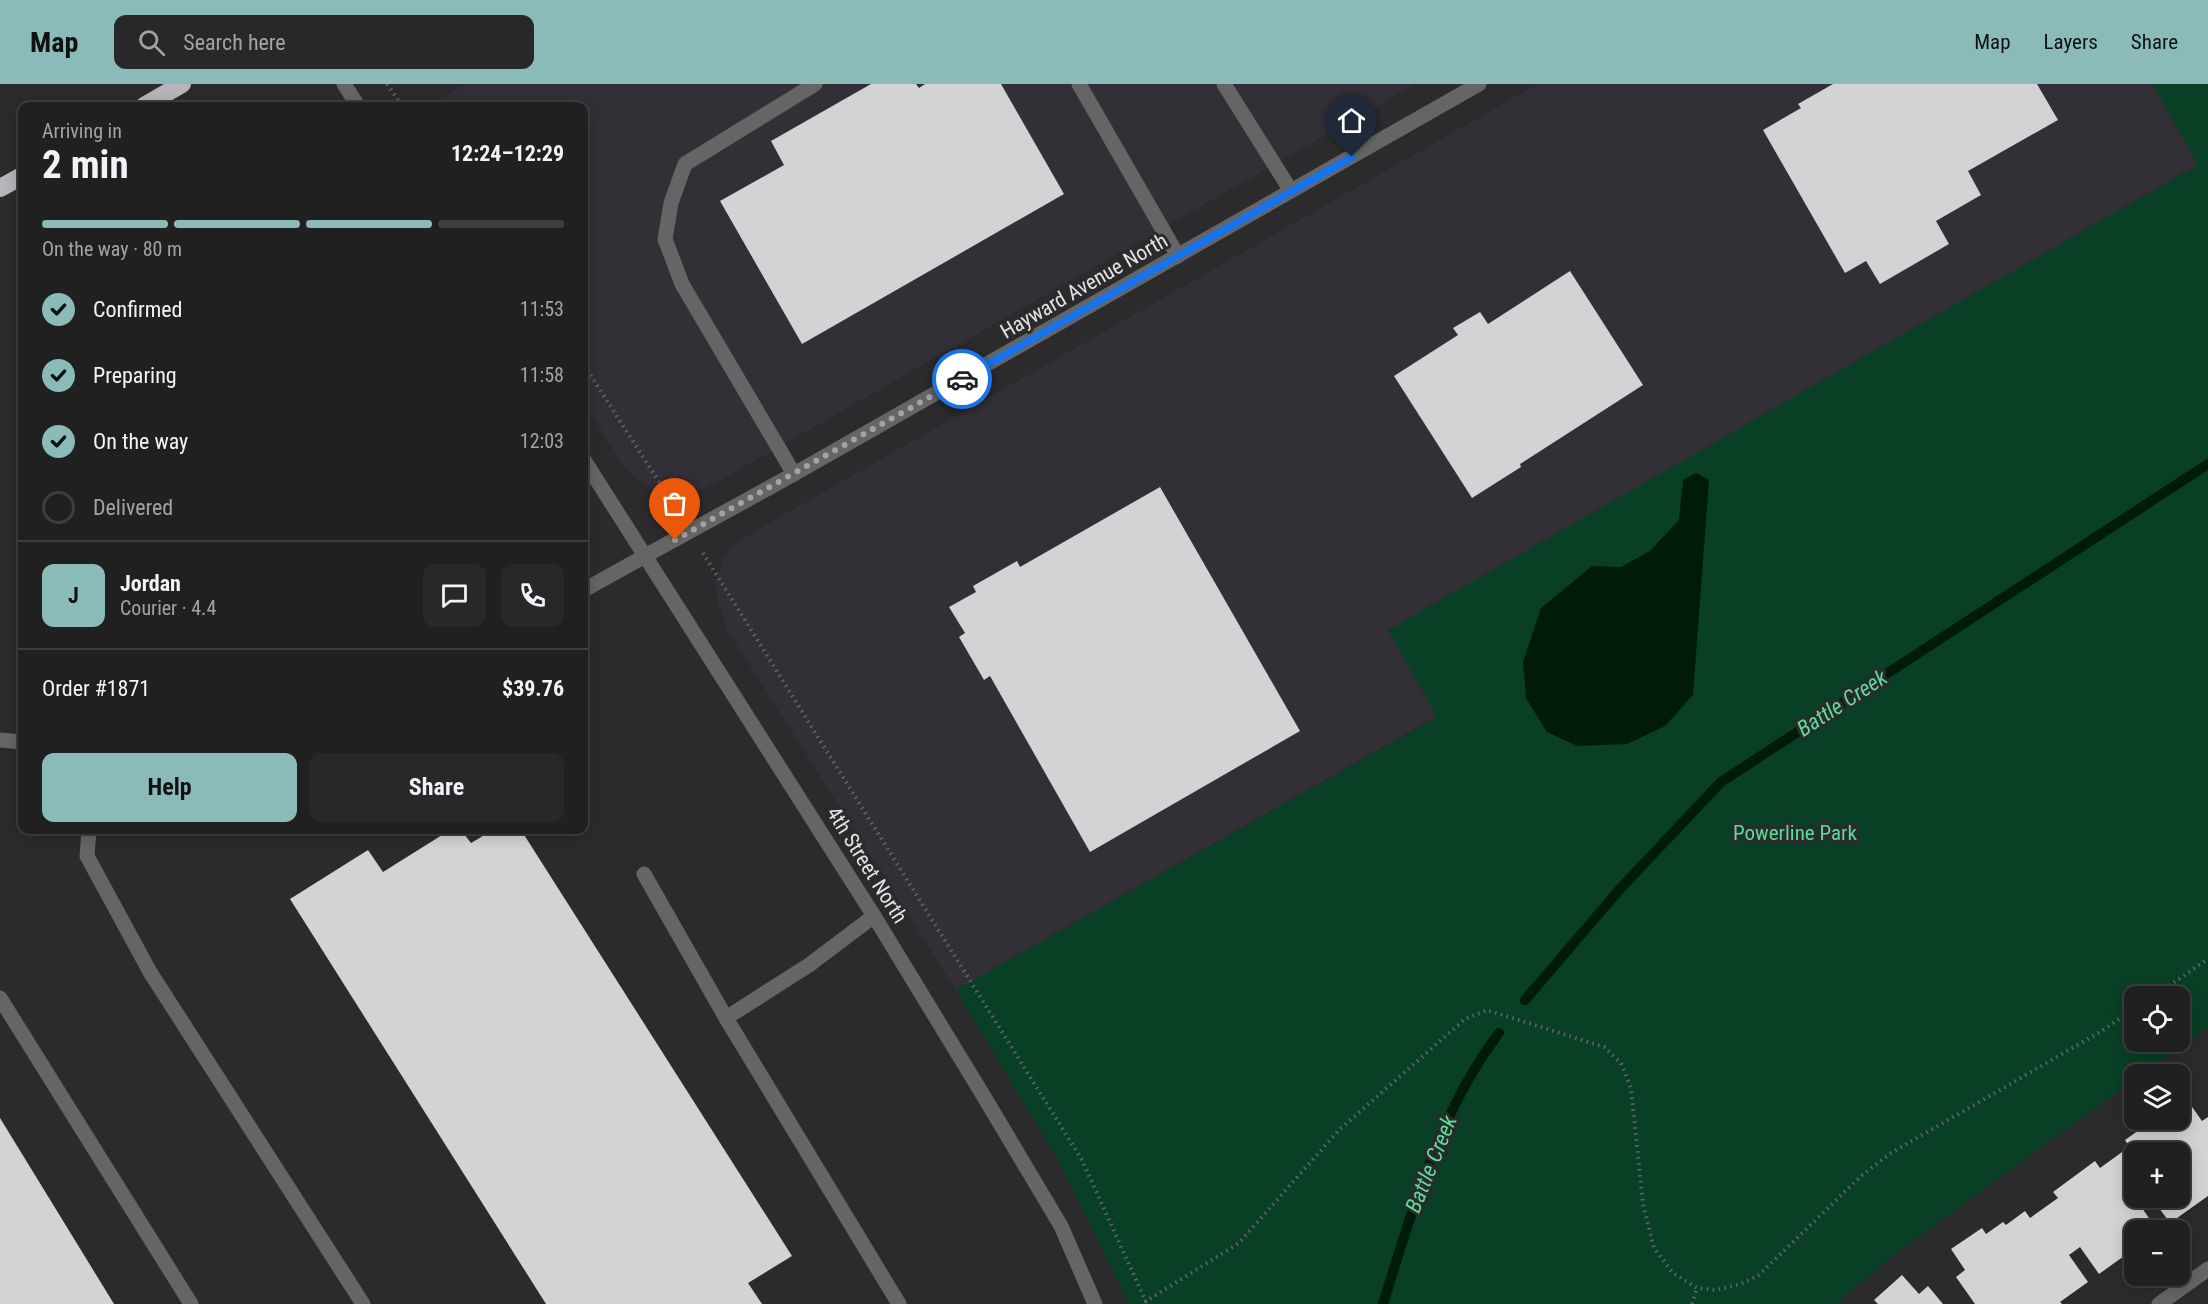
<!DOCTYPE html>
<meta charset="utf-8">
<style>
:root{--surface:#202021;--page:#28282a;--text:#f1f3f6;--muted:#a2a3a5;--line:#3d3e3f;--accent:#8bbbb9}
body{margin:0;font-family:"Roboto Condensed",sans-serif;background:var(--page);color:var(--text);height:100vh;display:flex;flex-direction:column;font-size:22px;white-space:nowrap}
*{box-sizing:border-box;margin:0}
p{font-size:20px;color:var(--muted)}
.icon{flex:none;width:33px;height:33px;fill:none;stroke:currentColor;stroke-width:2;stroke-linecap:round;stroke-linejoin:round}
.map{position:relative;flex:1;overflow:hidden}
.details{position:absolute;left:18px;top:18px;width:570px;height:732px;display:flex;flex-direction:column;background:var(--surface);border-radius:12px;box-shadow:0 3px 15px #0003,0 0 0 2px var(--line)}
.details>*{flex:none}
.buttons{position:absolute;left:2124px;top:902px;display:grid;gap:12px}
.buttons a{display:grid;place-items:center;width:66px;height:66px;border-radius:12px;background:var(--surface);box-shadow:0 3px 15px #0003,0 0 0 2px var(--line);font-size:30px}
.pin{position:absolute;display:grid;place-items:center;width:51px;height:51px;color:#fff;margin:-62px -26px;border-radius:50% 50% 50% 0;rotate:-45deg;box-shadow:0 0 6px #0007}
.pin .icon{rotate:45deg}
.courier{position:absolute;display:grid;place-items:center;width:60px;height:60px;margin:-30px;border:4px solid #1a73e8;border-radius:50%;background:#fff;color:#222;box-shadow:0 2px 8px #0007}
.summary em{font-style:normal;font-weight:700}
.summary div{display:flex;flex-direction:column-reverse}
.summary{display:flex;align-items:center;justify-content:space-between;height:102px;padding:0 24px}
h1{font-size:39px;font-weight:700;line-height:45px}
.bar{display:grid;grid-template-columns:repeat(4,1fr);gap:9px 6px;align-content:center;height:72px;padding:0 24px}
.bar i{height:8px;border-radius:4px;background:var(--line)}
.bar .current{background:var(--accent)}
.bar p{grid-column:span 4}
.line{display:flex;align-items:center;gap:15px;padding:0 24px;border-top:2px solid var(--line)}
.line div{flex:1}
.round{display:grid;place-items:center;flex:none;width:63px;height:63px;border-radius:12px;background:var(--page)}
ol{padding:0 24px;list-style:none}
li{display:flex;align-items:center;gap:18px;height:66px}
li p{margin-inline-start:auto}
li .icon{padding:6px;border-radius:50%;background:var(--accent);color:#111;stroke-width:4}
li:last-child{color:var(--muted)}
li i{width:33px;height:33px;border:3px solid var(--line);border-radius:50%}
.action{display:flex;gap:12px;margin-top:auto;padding:12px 24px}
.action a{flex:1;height:69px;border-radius:12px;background:var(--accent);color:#111;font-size:24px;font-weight:700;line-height:69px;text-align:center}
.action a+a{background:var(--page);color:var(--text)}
header{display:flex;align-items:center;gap:36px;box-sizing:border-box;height:84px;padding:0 30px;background:var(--accent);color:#111}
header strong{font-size:28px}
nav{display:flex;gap:33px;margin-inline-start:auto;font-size:21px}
.search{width:420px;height:54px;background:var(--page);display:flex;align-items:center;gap:15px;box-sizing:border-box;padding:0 21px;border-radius:12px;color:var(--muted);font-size:22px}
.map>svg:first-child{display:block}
.built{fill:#332f37}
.green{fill:#083f25;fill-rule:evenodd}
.water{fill:#001b0a}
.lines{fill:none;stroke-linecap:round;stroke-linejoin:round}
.stream{stroke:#001b0a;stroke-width:10}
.building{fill:#d3d2d5}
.path{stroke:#656466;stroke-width:4;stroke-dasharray:1.5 4.5;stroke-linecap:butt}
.service{stroke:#656566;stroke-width:15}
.minor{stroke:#656566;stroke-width:15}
.tertiary{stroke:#656566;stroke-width:15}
.motorway{stroke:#b7b5b9;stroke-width:18}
.done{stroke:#a3a2a4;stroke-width:6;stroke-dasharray:0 10.8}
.route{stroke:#1a73e8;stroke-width:8}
.labels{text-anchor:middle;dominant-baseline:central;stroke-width:6;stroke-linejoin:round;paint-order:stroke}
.street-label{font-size:21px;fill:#e3e2e4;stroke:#2b2a2c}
.park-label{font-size:21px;fill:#58dd95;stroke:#2b2a2c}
.water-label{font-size:22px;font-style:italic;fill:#5bdf98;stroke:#2b2a2c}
</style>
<header>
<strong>Map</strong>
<div class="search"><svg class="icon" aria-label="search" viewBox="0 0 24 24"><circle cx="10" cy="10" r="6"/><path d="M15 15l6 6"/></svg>Search here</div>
<nav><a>Map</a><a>Layers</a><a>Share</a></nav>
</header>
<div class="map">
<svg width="2208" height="1220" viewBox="0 0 2208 1220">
<rect width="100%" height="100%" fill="#2b2a2c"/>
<path class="built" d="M466,0H1415L723,395L701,406L681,410L655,406L635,394L624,383L584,319V22H427Z
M1538,0H2152L2199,80L1389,546L1437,632L956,906L728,547L717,517L716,499L723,475L731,464L750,450Z"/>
<path class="green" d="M2152,0H2208V943L2143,990H2134V996L1891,1173L1836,1220H1129L1057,1074L956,906L1437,633L1388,546L2198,81ZM2134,912H2180V957H2134Z"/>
<path class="water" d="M1696,389L1709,396L1693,611L1665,642L1627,660L1577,662L1547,648L1526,614L1523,578L1541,524L1592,482L1621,483L1650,467L1679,436L1683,396Z"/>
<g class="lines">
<path class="stream" d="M1525,916L1619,806L1721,698L2208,380
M1383,1220C1412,1127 1439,1028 1499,949"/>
</g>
<path class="building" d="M871,0H916L919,4L925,0H1001L1064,110L802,260L720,117L784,81L771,57Z
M1833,0H2037L2058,36L1968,87L1981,111L1936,137L1949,160L1880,200L1866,177L1845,189L1763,46L1801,24L1798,20Z
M1570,187L1643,301L1520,380L1521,383L1472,414L1394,292L1458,251L1453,244L1480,228L1488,240Z
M1160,403L1300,647L1090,768L990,592L984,596L959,553L965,549L949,523L976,508L973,502L1017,477L1020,483Z
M450,746H461L471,759L493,746H521L792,1172L748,1199L762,1220H546L290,815L368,766L383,788Z
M2190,1020L2202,1037L2208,1033V1112L2170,1139L2151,1113H2180V1068H2134V1113H2151L2140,1121L2157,1146H2134V1165L2099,1190L2080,1163L2069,1171L2088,1198L2060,1218L2062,1220H1975L1956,1193L1965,1186L1951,1165L1982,1144L1986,1150L2003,1138L2006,1141L2025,1127L2030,1134L2058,1114L2053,1108L2095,1077L2100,1084L2129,1063L2125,1056L2146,1041L2155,1035H2180V1027Z
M0,1034L114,1220H0Z
M1902,1191L1919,1210L1928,1202L1943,1220H1878L1874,1216Z"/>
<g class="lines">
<path class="path" d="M387,0L402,22
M584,281L677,426
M703,469L1082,1076L1146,1218
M2154,912L2208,875
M1145,1218L1239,1159L1338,1047L1465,935L1487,926L1604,963L1621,979L1631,1004L1643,1120L1654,1164L1673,1189L1697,1204L1716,1206L1741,1200L1759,1191L1861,1092L1891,1069L2100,948L2134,925
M1692,1220L1697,1204"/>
<path class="service" d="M1079,0L1178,172
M1224,0L1291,107
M794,390L682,200L665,155L671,119L685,80L815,0
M89,746L87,772L150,888L363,1220
M644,790L726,934
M874,832L809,881L726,934L899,1220
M0,914L191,1220"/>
<path class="minor" d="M584,506L645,472
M0,656L22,658
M2159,1220L2208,1185"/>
<path class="tertiary" d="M344,0L358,22
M584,376L874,832L983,1011L1061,1142L1095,1220
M645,472L794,390L1479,0"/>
<path class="motorway" d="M144,22L182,0
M0,104L22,92"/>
</g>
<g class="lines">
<path class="done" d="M675,456L962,295"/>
<path class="route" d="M962,295L1352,73"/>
</g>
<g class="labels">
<g class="street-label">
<text transform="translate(1084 202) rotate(-30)">Hayward Avenue North</text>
<text transform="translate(867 781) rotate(58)">4th Street North</text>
</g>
<g class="park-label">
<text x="1795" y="749">Powerline Park</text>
</g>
<g class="water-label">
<text transform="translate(1842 619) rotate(-33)">Battle Creek</text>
<text transform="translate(1431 1080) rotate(-68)">Battle Creek</text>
</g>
</g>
</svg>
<div class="buttons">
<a><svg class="icon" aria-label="locate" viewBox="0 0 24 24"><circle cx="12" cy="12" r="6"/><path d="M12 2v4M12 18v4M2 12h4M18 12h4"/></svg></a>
<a><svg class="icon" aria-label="layers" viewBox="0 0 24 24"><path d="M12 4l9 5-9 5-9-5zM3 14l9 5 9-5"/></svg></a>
<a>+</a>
<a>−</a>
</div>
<div class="pin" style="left:675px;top:456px;background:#ea580c"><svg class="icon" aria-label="bag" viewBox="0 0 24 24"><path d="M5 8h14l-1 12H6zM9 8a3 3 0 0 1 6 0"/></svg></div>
<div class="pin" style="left:1352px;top:73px;background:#1f2937"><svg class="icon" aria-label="home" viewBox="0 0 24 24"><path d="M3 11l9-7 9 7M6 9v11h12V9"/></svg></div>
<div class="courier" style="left:962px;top:295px"><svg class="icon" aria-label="car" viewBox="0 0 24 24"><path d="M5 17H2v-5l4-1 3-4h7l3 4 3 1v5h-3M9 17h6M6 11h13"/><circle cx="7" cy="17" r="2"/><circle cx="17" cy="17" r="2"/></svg></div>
<section class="details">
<div class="summary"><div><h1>2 min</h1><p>Arriving in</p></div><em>12:24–12:29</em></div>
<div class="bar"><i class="current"></i><i class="current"></i><i class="current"></i><i></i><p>On the way · 80 m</p></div>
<ol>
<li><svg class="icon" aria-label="check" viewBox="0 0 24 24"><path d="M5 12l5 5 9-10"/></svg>Confirmed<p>11:53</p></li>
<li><svg class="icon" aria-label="check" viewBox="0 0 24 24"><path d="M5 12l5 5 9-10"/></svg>Preparing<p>11:58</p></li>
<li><svg class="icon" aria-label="check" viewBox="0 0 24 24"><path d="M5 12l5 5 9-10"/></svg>On the way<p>12:03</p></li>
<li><i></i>Delivered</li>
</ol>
<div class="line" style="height:108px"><b class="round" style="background:var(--accent);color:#111">J</b><div><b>Jordan</b><p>Courier · 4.4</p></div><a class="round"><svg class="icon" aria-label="chat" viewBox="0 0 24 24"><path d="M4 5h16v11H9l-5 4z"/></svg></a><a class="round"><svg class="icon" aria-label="phone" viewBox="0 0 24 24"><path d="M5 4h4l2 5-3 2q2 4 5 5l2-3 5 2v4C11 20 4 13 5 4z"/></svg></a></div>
<div class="line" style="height:78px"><div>Order #1871</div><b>$39.76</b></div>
<div class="action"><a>Help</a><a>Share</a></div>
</section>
</div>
